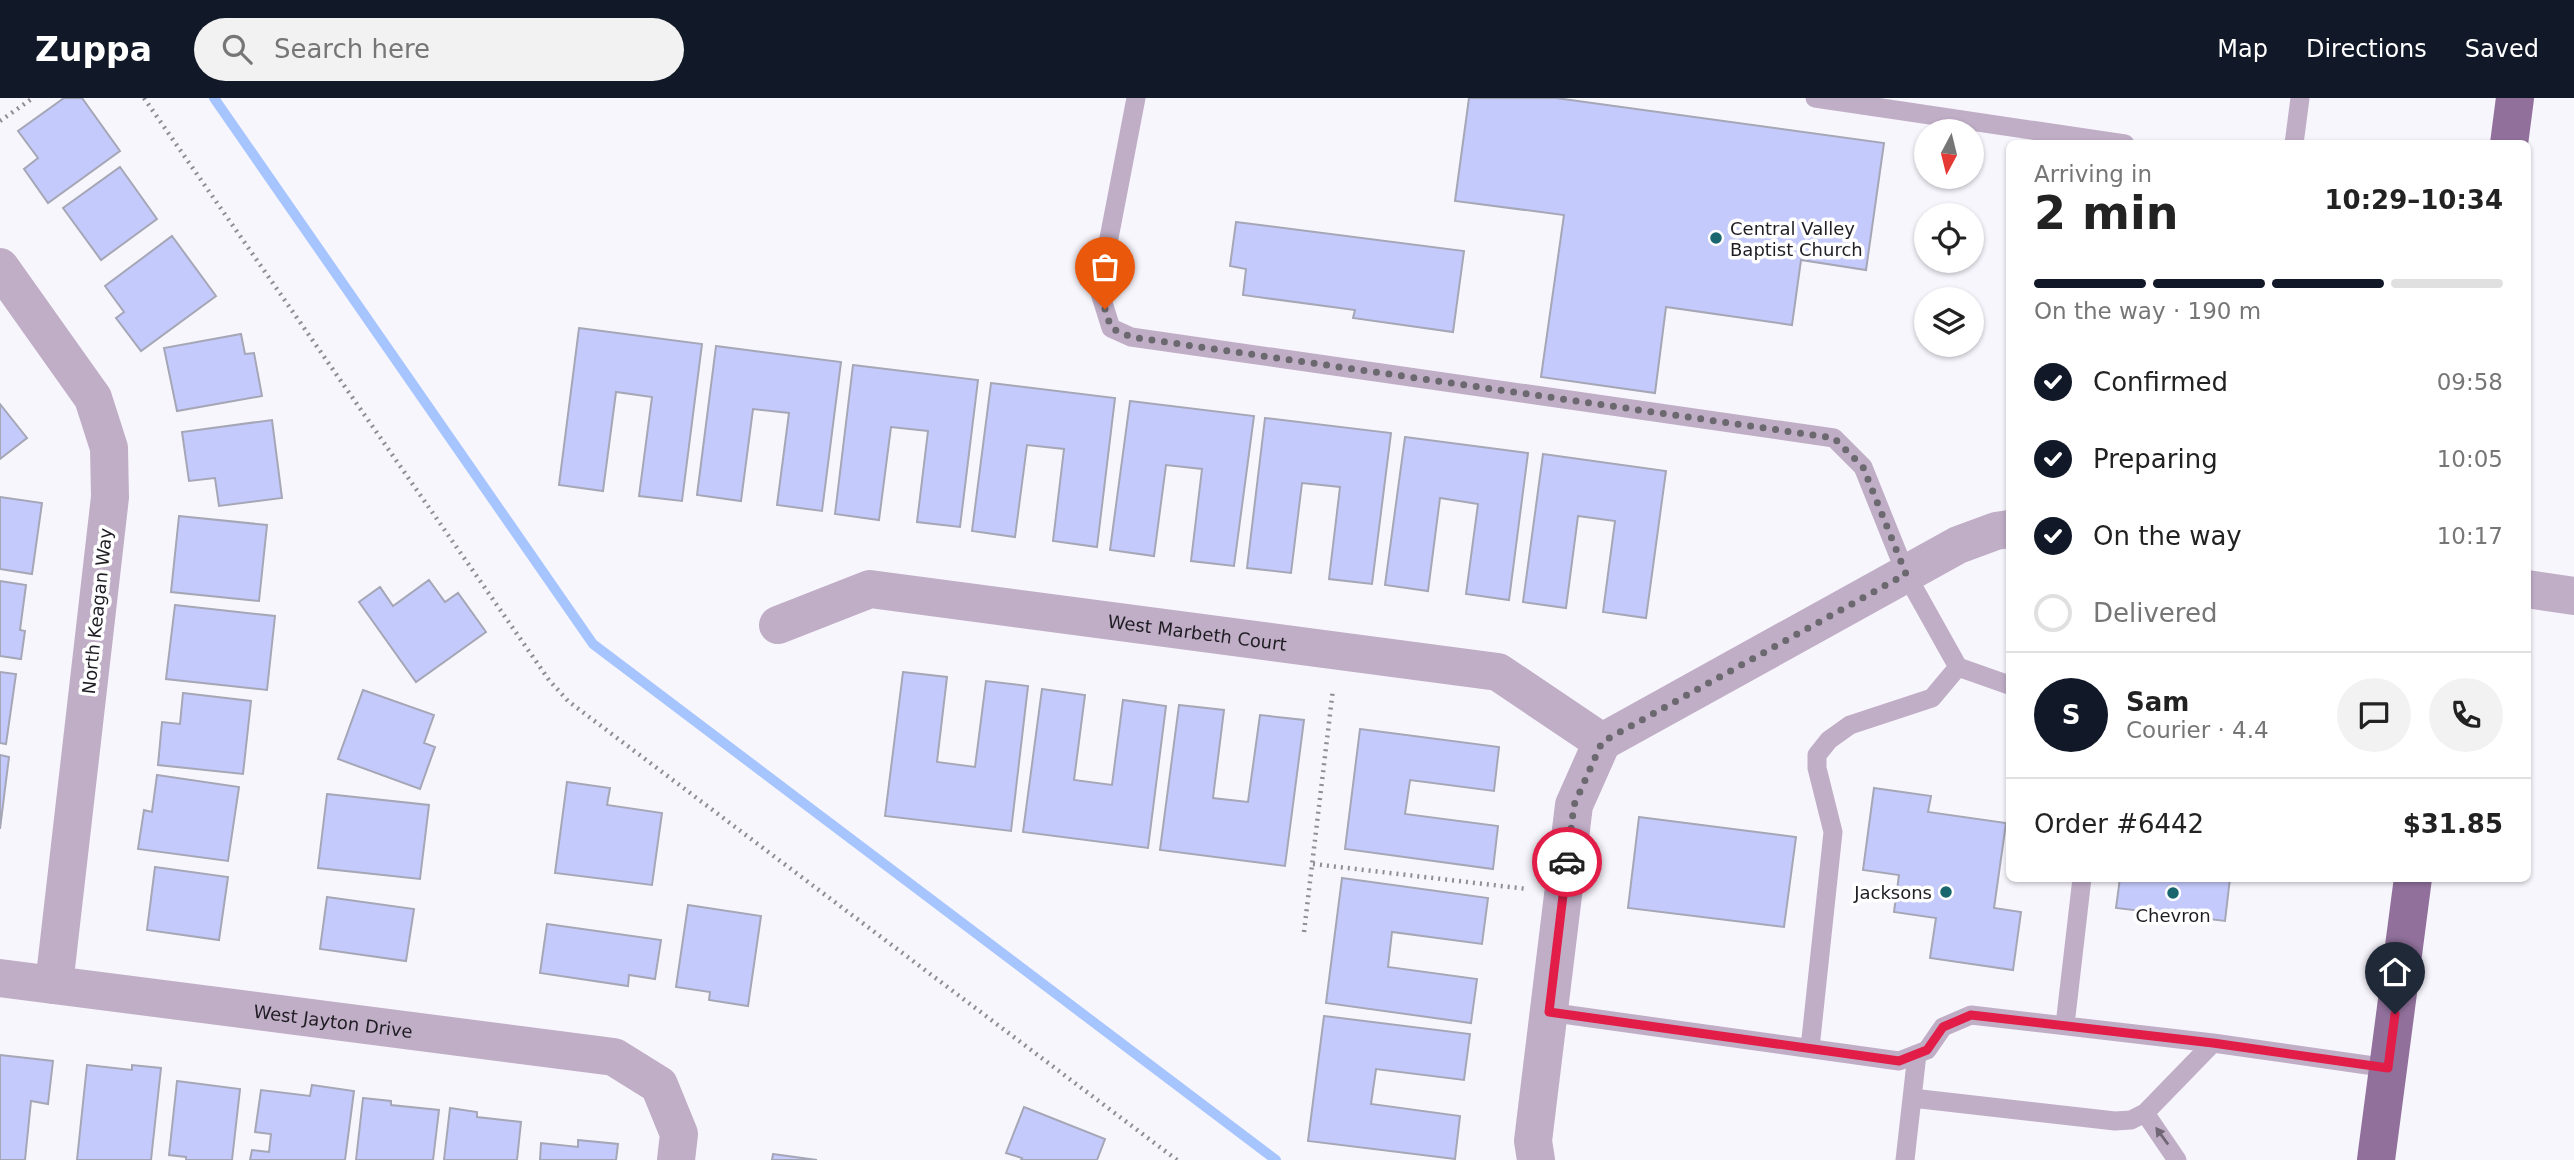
<!DOCTYPE html>
<meta charset="utf-8">
<style>
:root{--surface:#fff;--page:#f2f2f2;--text:#222;--muted:#767676;--line:#e0e0e0;--accent:#111827}
body{margin:0;font-family:"DejaVu Sans",sans-serif;background:var(--page);color:var(--text);height:100vh;display:flex;flex-direction:column;font-size:26px;white-space:nowrap}
*{box-sizing:border-box;margin:0}
p{font-size:23px;color:var(--muted)}
.icon{flex:none;width:38px;height:38px;fill:none;stroke:currentColor;stroke-width:2;stroke-linecap:round;stroke-linejoin:round}
.map{position:relative;flex:1;overflow:hidden}
.drawer{position:absolute;left:2006px;top:42px;width:525px;height:742px;display:flex;flex-direction:column;background:var(--surface);border-radius:10px;box-shadow:0 2px 5px #0004}
.drawer>*{flex:none}
.needle{width:46px;rotate:187deg}
.controls{position:absolute;left:1914px;top:21px;display:grid;gap:14px}
.controls a{display:grid;place-items:center;width:70px;height:70px;border-radius:50%;background:var(--surface);box-shadow:0 2px 5px #0004;font-size:35px}
.pin{position:absolute;display:grid;place-items:center;width:60px;height:60px;color:#fff;margin:-72px -30px;border-radius:50% 50% 50% 0;rotate:-45deg;box-shadow:0 0 7px #0007}
.pin .icon{rotate:45deg}
.courier{position:absolute;display:grid;place-items:center;width:70px;height:70px;margin:-35px;border:5px solid #e11d48;border-radius:50%;background:#fff;color:#222;box-shadow:0 2px 9px #0007}
.head em{font-style:normal;font-weight:600}
.head div{display:flex;flex-direction:column-reverse}
.head{display:flex;align-items:center;justify-content:space-between;height:119px;padding:0 28px}
h1{font-size:46px;font-weight:600;line-height:52px}
.bar{display:grid;grid-template-columns:repeat(4,1fr);gap:10px 7px;align-content:center;height:84px;padding:0 28px}
.bar i{height:9px;border-radius:5px;background:var(--line)}
.bar .on{background:var(--accent)}
.bar p{grid-column:span 4}
.line{display:flex;align-items:center;gap:18px;padding:0 28px;border-top:2px solid var(--line)}
.line div{flex:1}
.round{display:grid;place-items:center;flex:none;width:74px;height:74px;border-radius:37px;background:var(--page)}
ol{padding:0 28px;list-style:none}
li{display:flex;align-items:center;gap:21px;height:77px}
li p{margin-inline-start:auto}
li .icon{padding:7px;border-radius:50%;background:var(--accent);color:#fff;stroke-width:4}
li:last-child{color:var(--muted)}
li i{width:38px;height:38px;border:4px solid var(--line);border-radius:50%}
header{display:flex;align-items:center;gap:42px;box-sizing:border-box;height:98px;padding:0 35px;background:var(--accent);color:#fff}
header strong{font-size:33px}
nav{display:flex;gap:38px;margin-inline-start:auto;font-size:24px}
.search{width:490px;height:63px;background:var(--page);display:flex;align-items:center;gap:18px;box-sizing:border-box;padding:0 24px;border-radius:38px;color:var(--muted);font-size:26px}
.map>svg:first-child{display:block}
.lines{fill:none;stroke-linecap:round;stroke-linejoin:round}
.stream{stroke:#a6c5fe;stroke-width:10}
.building{fill:#c5cafc;stroke:#a5a7b6;stroke-width:2}
.path{stroke:#908e94;stroke-width:4.5;stroke-dasharray:2 5;stroke-linecap:butt}
.service{stroke:#c0aec7;stroke-width:19}
.minor{stroke:#c0aec7;stroke-width:38}
.primary{stroke:#91719c;stroke-width:38}
.oneway{fill:#706675}
.done{stroke:#6b696f;stroke-width:7;stroke-dasharray:0 12.6}
.route{stroke:#e11d48;stroke-width:9}
.poi-dot{fill:#19666f;stroke:#fff;stroke-width:2.5}
.labels{text-anchor:middle;dominant-baseline:central;stroke-width:7;stroke-linejoin:round;paint-order:stroke}
.poi-label{font-size:18px;fill:#1f1d23;stroke:#fff;text-anchor:start}
.street-label{font-size:18px;fill:#1f1d23;stroke:#fff}
</style>
<header>
<strong>Zuppa</strong>
<div class="search"><svg class="icon" aria-label="search" viewBox="0 0 24 24"><circle cx="10" cy="10" r="6"/><path d="M15 15l6 6"/></svg>Search here</div>
<nav><a>Map</a><a>Directions</a><a>Saved</a></nav>
</header>
<div class="map">
<svg width="2574" height="1062" viewBox="0 0 2574 1062">
<rect width="100%" height="100%" fill="#f8f6fd"/>
<g class="lines">
<path class="stream" d="M214,0L593,546L1276,1062"/>
</g>
<path class="building" d="M64,0H82L120,53L48,105L24,71L38,60L18,33Z
M1469,0H1556L1884,45L1866,172L1801,162L1792,227L1666,209L1655,295L1541,279L1564,117L1455,103Z
M120,69L157,121L101,162L63,110Z
M1236,124L1464,153L1453,234L1353,220L1355,212L1243,197L1246,171L1230,168Z
M172,138L216,198L141,253L116,220L124,214L105,188Z
M579,230L702,246L682,403L639,398L652,299L616,294L603,393L559,387Z
M241,236L245,256L254,255L262,298L177,313L164,250Z
M716,248L841,264L822,413L777,407L789,315L753,311L741,403L697,397Z
M853,267L978,282L960,429L917,424L928,333L891,329L879,422L835,416Z
M991,285L1115,300L1097,449L1053,443L1064,351L1027,347L1015,439L972,433Z
M1130,303L1254,318L1234,468L1191,463L1202,371L1166,367L1154,458L1110,452Z
M0,306L27,340L0,361Z
M1265,320L1391,335L1372,486L1329,481L1340,389L1302,385L1291,475L1247,470Z
M272,322L282,400L219,408L215,380L189,383L182,334Z
M1405,339L1528,355L1509,502L1466,496L1478,406L1440,400L1428,493L1385,487Z
M1543,356L1666,373L1646,520L1603,514L1615,423L1578,418L1566,510L1523,504Z
M0,399L42,405L32,476L0,471Z
M179,418L267,427L259,503L171,494Z
M429,482L445,504L458,495L486,534L416,584L359,504L380,489L393,508Z
M0,483L26,487L20,532L25,533L21,561L0,558Z
M175,507L275,518L267,592L166,581Z
M0,574L16,576L6,646L0,645Z
M903,574L947,579L937,664L975,669L986,583L1028,588L1011,733L885,718Z
M1042,591L1085,597L1074,682L1112,687L1123,602L1166,608L1148,750L1023,734Z
M363,592L434,617L424,645L435,649L420,691L338,661Z
M183,595L251,603L243,676L158,667L162,624L180,626Z
M1179,607L1224,612L1213,700L1248,704L1260,617L1304,622L1285,768L1160,752Z
M1360,631L1499,649L1494,693L1410,682L1405,716L1498,728L1493,771L1345,751Z
M0,657L9,659L0,731Z
M157,677L239,689L228,763L138,751L144,712L152,714Z
M567,684L610,690L607,707L662,715L652,787L555,775Z
M1874,690L1931,698L1928,714L2006,725L1994,810L2021,814L2013,872L1930,860L1936,820L1894,814L1899,777L1863,772Z
M327,696L429,707L420,781L318,770Z
M1639,719L1796,739L1784,829L1628,810Z
M155,769L228,779L219,842L147,832Z
M1342,780L1488,800L1482,846L1392,834L1388,869L1477,881L1471,925L1326,905Z
M2120,780H2230L2225,823L2116,810Z
M327,799L414,811L406,863L320,851Z
M688,807L761,818L748,908L709,902L710,894L676,889Z
M547,826L661,842L655,881L629,877L628,888L540,875Z
M1324,918L1470,936L1464,982L1376,971L1371,1006L1460,1018L1455,1061L1308,1043Z
M0,957L53,963L48,1006L31,1003L25,1062H0Z
M87,967L132,972V967L161,970L151,1062H77Z
M177,983L240,991L232,1062H186V1059L169,1057Z
M312,987L354,993L345,1062H250L252,1052L269,1054L271,1036L255,1034L261,992L310,998Z
M363,1000L391,1003V1007L439,1012L433,1062H356Z
M1024,1009L1105,1041L1097,1062H1021L1022,1060L1006,1055Z
M450,1010L477,1014V1019L521,1024L517,1062H444Z
M578,1042L618,1046L616,1062H540L541,1045L578,1049Z
M773,1056L817,1062H772Z"/>
<g class="lines">
<path class="path" d="M144,0L549,582L568,603L1177,1062
M0,23L33,0
M1313,766L1527,791
M1304,834L1333,591"/>
<path class="service" d="M1136,0L1099,192L1111,230L1131,239L1834,340L1863,369L1906,476L1958,569L1932,600L1850,627L1829,642L1817,657V670L1833,734L1810,950
M1815,0L2125,46
M2294,46L2300,0
M1958,569L2009,587
M1548,914L1899,963L1927,952L1943,929L1971,917L2213,945L2388,970
M2065,927L2082,780
M1912,1000L2115,1023L2131,1022L2145,1015L2213,945
M2145,1015L2177,1062
M1905,1062L1917,956"/>
<g class="minor">
<path d="M0,169L93,300L109,350L110,399L54,887"/>
<path d="M2527,491L2574,498"/>
<path id="s1" d="M778,527L870,491L1498,574L1602,644"/>
<path d="M1602,644L1958,447L1996,433L2009,431"/>
<path id="s2" d="M0,880L614,959L659,987L679,1036L676,1062"/>
<path d="M1536,1062L1533,1043L1574,707L1602,644"/>
</g>
<path class="primary" d="M2509,46L2515,0
M2376,1062L2413,780"/>
</g>
<defs><path id="oneway-solid" d="M-6-.8H1V-3.2L6.5 0L1 3.2V.8H-6Z" transform="scale(1.75)"/></defs>
<use class="oneway" href="#oneway-solid" transform="translate(2162 1038) rotate(-126)"/>
<g class="lines">
<path class="done" d="M1105,211L1111,230L1131,239L1834,340L1863,369L1906,476L1602,644L1574,707L1567,764"/>
<path class="route" d="M1567,764L1549,914L1899,963L1927,952L1943,929L1971,917L2213,945L2388,970L2395,916"/>
</g>
<g class="poi-dot">
<circle cx="1716" cy="140" r="7"/>
<circle cx="1946" cy="794" r="7"/>
<circle cx="2173" cy="795" r="7"/>
</g>
<g class="labels">
<g class="poi-label">
<text x="1730" y="130">Central Valley<tspan x="1730" dy="21">Baptist Church</tspan></text>
<text x="1932" y="794" text-anchor="end">Jacksons</text>
<text x="2173" y="817" text-anchor="middle">Chevron</text>
</g>
<g class="street-label">
<text transform="translate(97 513) rotate(-84)">North Keagan Way</text>
<text stroke="none"><textPath href="#s1" startOffset="429">West Marbeth Court</textPath></text>
<text stroke="none"><textPath href="#s2" startOffset="336">West Jayton Drive</textPath></text>
</g>
</g>
</svg>
<div class="controls">
<a><svg class="needle" viewBox="-14 -14 28 28"><path d="M0-13l5 13h-10z" fill="#e53935"/><path d="M0 13l5-13h-10z" fill="#767676"/></svg></a>
<a><svg class="icon" aria-label="locate" viewBox="0 0 24 24"><circle cx="12" cy="12" r="6"/><path d="M12 2v4M12 18v4M2 12h4M18 12h4"/></svg></a>
<a><svg class="icon" aria-label="layers" viewBox="0 0 24 24"><path d="M12 4l9 5-9 5-9-5zM3 14l9 5 9-5"/></svg></a>
</div>
<div class="pin" style="left:1105px;top:211px;background:#ea580c"><svg class="icon" aria-label="bag" viewBox="0 0 24 24"><path d="M5 8h14l-1 12H6zM9 8a3 3 0 0 1 6 0"/></svg></div>
<div class="pin" style="left:2395px;top:916px;background:#1f2937"><svg class="icon" aria-label="home" viewBox="0 0 24 24"><path d="M3 11l9-7 9 7M6 9v11h12V9"/></svg></div>
<div class="courier" style="left:1567px;top:764px"><svg class="icon" aria-label="car" viewBox="0 0 24 24"><path d="M5 17H2v-5l4-1 3-4h7l3 4 3 1v5h-3M9 17h6M6 11h13"/><circle cx="7" cy="17" r="2"/><circle cx="17" cy="17" r="2"/></svg></div>
<section class="drawer">
<div class="head"><div><h1>2 min</h1><p>Arriving in</p></div><em>10:29–10:34</em></div>
<div class="bar"><i class="on"></i><i class="on"></i><i class="on"></i><i></i><p>On the way · 190 m</p></div>
<ol>
<li><svg class="icon" aria-label="check" viewBox="0 0 24 24"><path d="M5 12l5 5 9-10"/></svg>Confirmed<p>09:58</p></li>
<li><svg class="icon" aria-label="check" viewBox="0 0 24 24"><path d="M5 12l5 5 9-10"/></svg>Preparing<p>10:05</p></li>
<li><svg class="icon" aria-label="check" viewBox="0 0 24 24"><path d="M5 12l5 5 9-10"/></svg>On the way<p>10:17</p></li>
<li><i></i>Delivered</li>
</ol>
<div class="line" style="height:126px"><b class="round" style="background:var(--accent);color:#fff">S</b><div><b>Sam</b><p>Courier · 4.4</p></div><a class="round"><svg class="icon" aria-label="chat" viewBox="0 0 24 24"><path d="M4 5h16v11H9l-5 4z"/></svg></a><a class="round"><svg class="icon" aria-label="phone" viewBox="0 0 24 24"><path d="M5 4h4l2 5-3 2q2 4 5 5l2-3 5 2v4C11 20 4 13 5 4z"/></svg></a></div>
<div class="line" style="height:91px"><div>Order #6442</div><b>$31.85</b></div>
</section>
</div>
